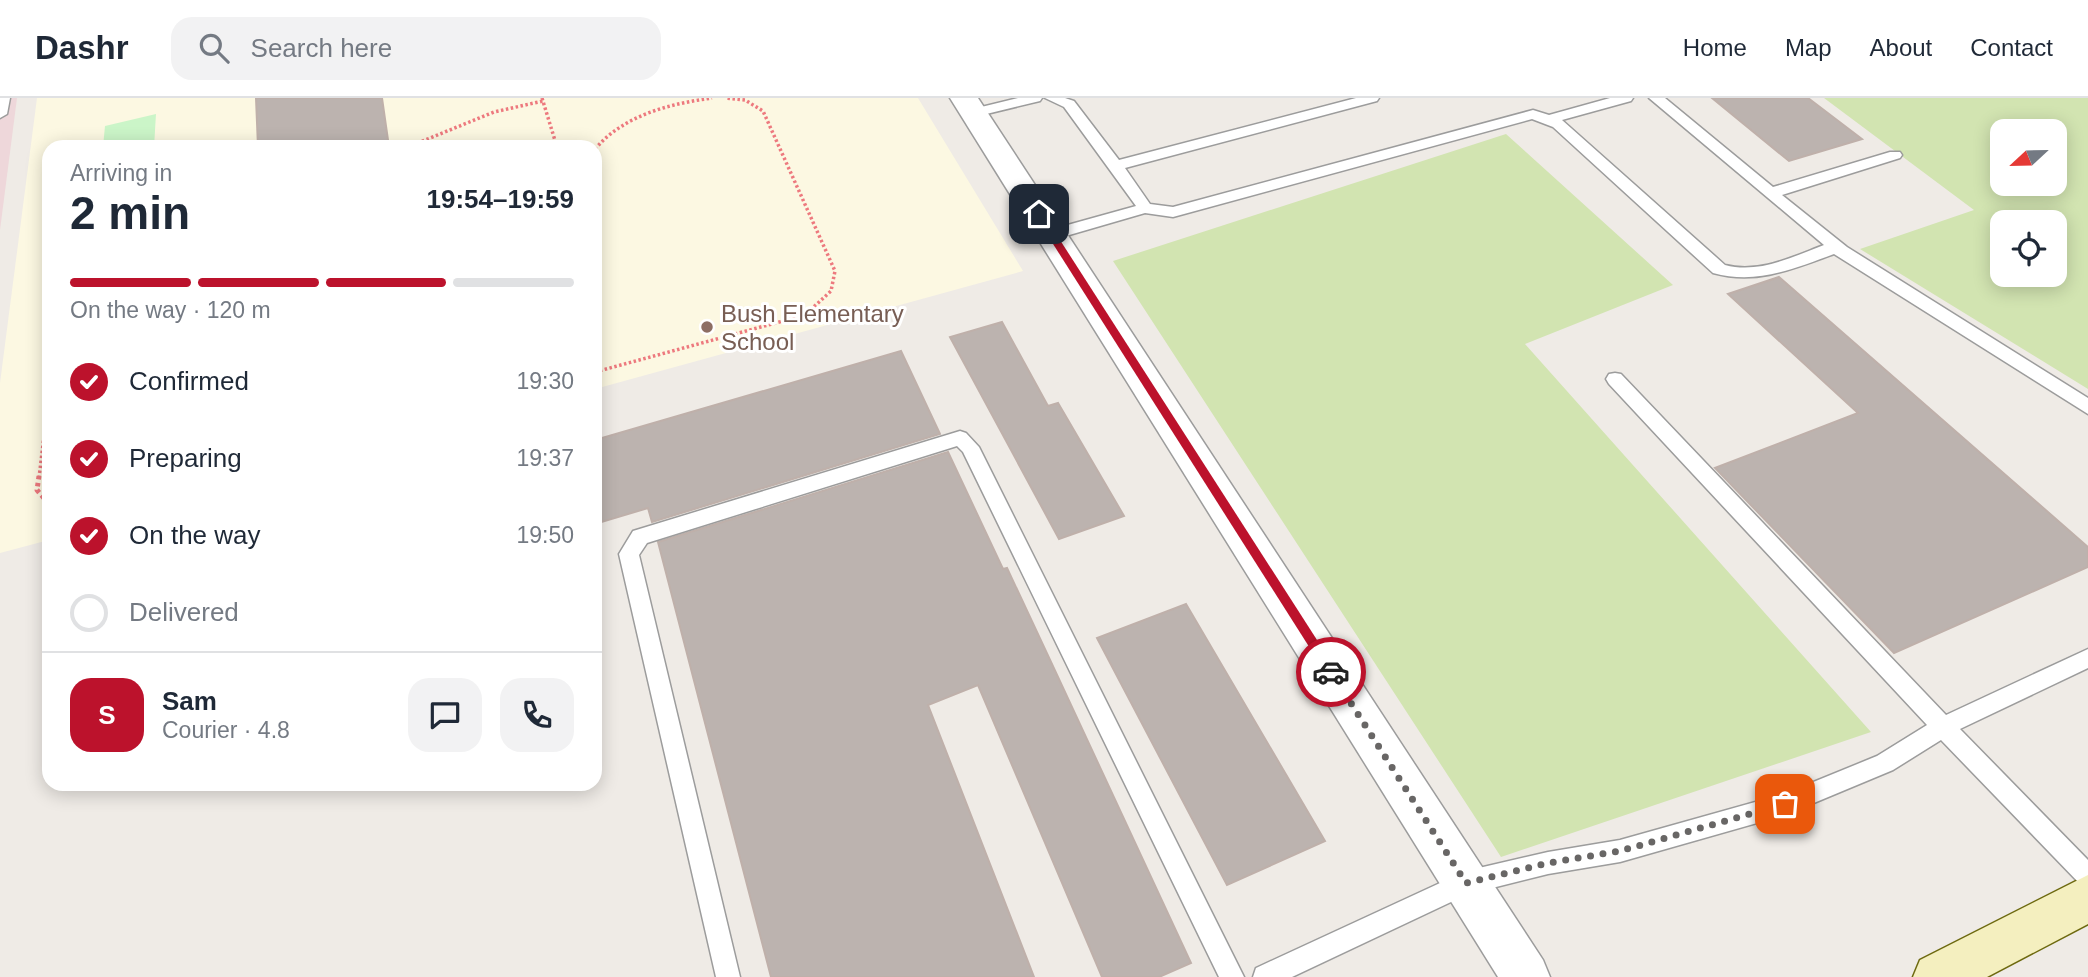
<!DOCTYPE html>
<meta charset="utf-8">
<style>
:root{--surface:#fff;--page:#f2f2f3;--text:#1f2937;--muted:#747a83;--line:#e0e1e3;--accent:#bc122c}
body{margin:0;font-family:Helvetica,sans-serif;background:var(--page);color:var(--text);height:100vh;display:flex;flex-direction:column;font-size:26px;white-space:nowrap}
*{box-sizing:border-box;margin:0}
p{font-size:23px;color:var(--muted)}
.icon{flex:none;width:38px;height:38px;fill:none;stroke:currentColor;stroke-width:2;stroke-linecap:round;stroke-linejoin:round}
.map{position:relative;flex:1;overflow:hidden}
.drawer{position:absolute;left:42px;top:42px;width:560px;height:651px;display:flex;flex-direction:column;background:var(--surface);border-radius:21px;box-shadow:0 4px 18px #0003}
.drawer>*{flex:none}
.needle{width:46px;rotate:248deg}
.tools{position:absolute;left:1990px;top:21px;display:grid;gap:14px}
.tools a{display:grid;place-items:center;width:77px;height:77px;border-radius:14px;background:var(--surface);box-shadow:0 4px 18px #0003;font-size:35px}
.pin{position:absolute;display:grid;place-items:center;width:60px;height:60px;color:#fff;margin:-30px;border-radius:14px;box-shadow:0 4px 10px #0006}
.courier{position:absolute;display:grid;place-items:center;width:70px;height:70px;margin:-35px;border:5px solid #bc122c;border-radius:50%;background:#fff;color:#222;box-shadow:0 2px 9px #0007}
.summary em{font-style:normal;font-weight:700}
.summary div{display:flex;flex-direction:column-reverse}
.summary{display:flex;align-items:center;justify-content:space-between;height:119px;padding:0 28px}
h1{font-size:46px;font-weight:700;line-height:52px}
.bar{display:grid;grid-template-columns:repeat(4,1fr);gap:10px 7px;align-content:center;height:84px;padding:0 28px}
.bar i{height:9px;border-radius:5px;background:var(--line)}
.bar .on{background:var(--accent)}
.bar p{grid-column:span 4}
.line{display:flex;align-items:center;gap:18px;padding:0 28px;border-top:2px solid var(--line)}
.line div{flex:1}
.round{display:grid;place-items:center;flex:none;width:74px;height:74px;border-radius:21px;background:var(--page)}
ol{padding:0 28px;list-style:none}
li{display:flex;align-items:center;gap:21px;height:77px}
li p{margin-inline-start:auto}
li .icon{padding:7px;border-radius:50%;background:var(--accent);color:#fff;stroke-width:4}
li:last-child{color:var(--muted)}
li i{width:38px;height:38px;border:4px solid var(--line);border-radius:50%}
header{display:flex;align-items:center;gap:42px;box-sizing:border-box;height:98px;padding:0 35px;background:var(--surface);border-bottom:2px solid var(--line)}
header strong{font-size:33px}
nav{display:flex;gap:38px;margin-inline-start:auto;font-size:24px}
.search{width:490px;height:63px;background:var(--page);display:flex;align-items:center;gap:18px;box-sizing:border-box;padding:0 24px;border-radius:21px;color:var(--muted);font-size:26px}
.map>svg:first-child{display:block}
.commercial{fill:#eed7da}
.education{fill:#fcf8e2}
.grass{fill:#d2e4b1;fill-rule:evenodd}
.park{fill:#cbf5c8}
.building{fill:#bcb3af;stroke:#bfb0aa;stroke-width:2}
.lines{fill:none;stroke-linecap:round;stroke-linejoin:round}
.service-casing{stroke:#9c9c9c;stroke-width:3}
.tertiary-casing{stroke:#9c9c9c;stroke-width:3}
.secondary-casing{stroke:#6d690f;stroke-width:3}
.path-far1{stroke:#ed797e;stroke-width:3.5;stroke-dasharray:2.5 2.5;stroke-linecap:butt}
.path{stroke:#ed797e;stroke-width:5;stroke-dasharray:3.5 3.5;stroke-linecap:butt}
.service{fill:#fff;fill-rule:evenodd}
.tertiary{fill:#fff;fill-rule:evenodd}
.secondary{fill:#f4efbf;fill-rule:evenodd}
.route{fill:#bc122c}
.done{stroke:#686665;stroke-width:7;stroke-dasharray:0 12.6}
.education-dot{fill:#8d6e63;stroke:#fff;stroke-width:2.5}
.labels{text-anchor:middle;dominant-baseline:central;stroke-width:6;stroke-linejoin:round;paint-order:stroke}
.education-label{font-size:24px;fill:#785e54;stroke:#fff;text-anchor:start}
</style>
<header>
<strong>Dashr</strong>
<div class="search"><svg class="icon" aria-label="search" viewBox="0 0 24 24"><circle cx="10" cy="10" r="6"/><path d="M15 15l6 6"/></svg>Search here</div>
<nav><a>Home</a><a>Map</a><a>About</a><a>Contact</a></nav>
</header>
<div class="map">
<svg width="2088" height="879" viewBox="0 0 2088 879">
<rect width="100%" height="100%" fill="#efebe6"/>
<path class="commercial" d="M0,0H17L0,132Z"/>
<path class="education" d="M37,0H918L1023,173L595,291V49H49V442L0,455V285Z"/>
<path class="grass" d="M1824,0H2088V291L1860,151L1974,112ZM2002,33H2054V86H2002ZM2002,124H2054V177H2002Z
M1506,36L1673,187L1525,246L1871,634L1501,759L1113,163Z"/>
<path class="park" d="M156,16L154,49H103L105,28Z"/>
<path class="building" d="M256,0H382L389,49H258Z
M1712,0H1808L1862,41L1789,63Z
M1779,179L2088,449V469L1894,555L1715,370L1858,315L1728,196Z
M1002,224L1048,308L1058,305L1124,418L1059,441L950,239Z
M901,253L940,336L652,424L648,410L595,426V342Z
M948,354L1003,471L1007,470L1051,564L1191,865L1159,879H1102L978,587L928,607L1034,879H771L658,444Z
M1186,506L1325,743L1227,787L1097,540Z"/>
<g class="lines">
<defs>
<path id="service" d="M0,0H10L7,16L0,20Z
M1018,0H1042L1040,3L974,19L967,15L969,12Z
M1045,0H1065L1074,3L1119,62L1356,0H1379L1377,3L1125,70L1150,106L1173,109L1533,12L1549,17L1610,0H1633L1631,3L1562,22L1725,167C1759,176 1792,159 1824,147L1649,0H1665L1773,89L1890,54H1900L1902,57L1900,60L1782,97L1847,149L2088,300V316L1834,156C1793,171 1757,187 1713,175L1553,29L1532,21L1173,119L1145,115L1052,142L1046,141L1044,137L1046,133L1136,108L1064,9Z
M1615,275L1621,276L1946,617L2088,551V570L1960,631L2088,762V790L2080,786L1941,642L1893,672L1785,717L1620,764L1548,776L1468,796L1292,879H1253L1256,870L1466,773L1548,754L1620,742L1784,696L1877,658L1927,627L1609,286L1606,281L1609,276Z
M960,333L966,335L979,349L1244,879H1219L963,354L957,348L647,445L639,457L740,879H716L619,456L633,433Z"/>
<path id="tertiary" d="M950,0H978L1543,862L1550,879H1498Z"/>
<path id="secondary" d="M2088,777V826L1987,879H1913L1920,862Z"/>
</defs>
<use href="#service" class="service-casing"/>
<use href="#tertiary" class="tertiary-casing"/>
<use href="#secondary" class="secondary-casing"/>
<path class="path-far1" d="M542,0L557,49
M408,49L494,14L543,3
M595,51C624,17 669,6 712,0
M595,274L805,217L831,193L835,173L763,13L745,2L726,0
M39,380L49,296"/>
<path class="path" d="M39,378L37,392L49,406"/>
<use href="#service" class="service"/>
<use href="#tertiary" class="tertiary"/>
<use href="#secondary" class="secondary"/>
</g>
<path class="route" d="M1039,113L1042,114L1335,570V577H1327L1034,116Z"/>
<g class="lines">
<path class="done" d="M1331,574L1466,785L1548,765L1620,753L1785,706"/>
</g>
<circle class="education-dot" cx="707" cy="229" r="7"/>
<g class="labels">
<g class="education-label">
<text x="721" y="215">Bush Elementary<tspan x="721" dy="28">School</tspan></text>
</g>
</g>
</svg>
<div class="tools">
<a><svg class="needle" viewBox="-14 -14 28 28"><path d="M0-13l5 13h-10z" fill="#e53935"/><path d="M0 13l5-13h-10z" fill="#747a83"/></svg></a>
<a><svg class="icon" aria-label="locate" viewBox="0 0 24 24"><circle cx="12" cy="12" r="6"/><path d="M12 2v4M12 18v4M2 12h4M18 12h4"/></svg></a>
</div>
<div class="pin" style="left:1785px;top:706px;background:#ea580c"><svg class="icon" aria-label="bag" viewBox="0 0 24 24"><path d="M5 8h14l-1 12H6zM9 8a3 3 0 0 1 6 0"/></svg></div>
<div class="pin" style="left:1039px;top:116px;background:#1f2937"><svg class="icon" aria-label="home" viewBox="0 0 24 24"><path d="M3 11l9-7 9 7M6 9v11h12V9"/></svg></div>
<div class="courier" style="left:1331px;top:574px"><svg class="icon" aria-label="car" viewBox="0 0 24 24"><path d="M5 17H2v-5l4-1 3-4h7l3 4 3 1v5h-3M9 17h6M6 11h13"/><circle cx="7" cy="17" r="2"/><circle cx="17" cy="17" r="2"/></svg></div>
<section class="drawer">
<div class="summary"><div><h1>2 min</h1><p>Arriving in</p></div><em>19:54–19:59</em></div>
<div class="bar"><i class="on"></i><i class="on"></i><i class="on"></i><i></i><p>On the way · 120 m</p></div>
<ol>
<li><svg class="icon" aria-label="check" viewBox="0 0 24 24"><path d="M5 12l5 5 9-10"/></svg>Confirmed<p>19:30</p></li>
<li><svg class="icon" aria-label="check" viewBox="0 0 24 24"><path d="M5 12l5 5 9-10"/></svg>Preparing<p>19:37</p></li>
<li><svg class="icon" aria-label="check" viewBox="0 0 24 24"><path d="M5 12l5 5 9-10"/></svg>On the way<p>19:50</p></li>
<li><i></i>Delivered</li>
</ol>
<div class="line" style="height:126px"><b class="round" style="background:var(--accent);color:#fff">S</b><div><b>Sam</b><p>Courier · 4.8</p></div><a class="round"><svg class="icon" aria-label="chat" viewBox="0 0 24 24"><path d="M4 5h16v11H9l-5 4z"/></svg></a><a class="round"><svg class="icon" aria-label="phone" viewBox="0 0 24 24"><path d="M5 4h4l2 5-3 2q2 4 5 5l2-3 5 2v4C11 20 4 13 5 4z"/></svg></a></div>
</section>
</div>
